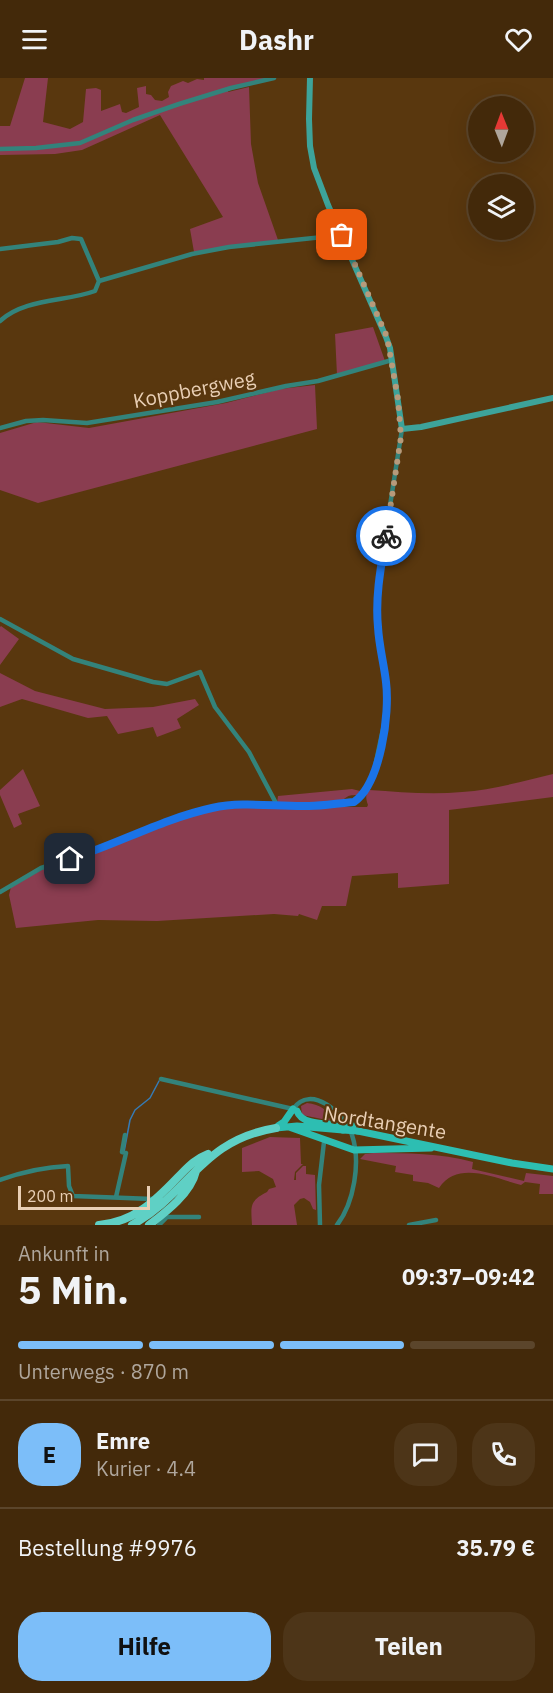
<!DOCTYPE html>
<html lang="de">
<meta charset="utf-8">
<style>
:root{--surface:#43290a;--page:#4d3518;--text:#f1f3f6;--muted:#afa69c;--line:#5b452b;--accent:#7cbef9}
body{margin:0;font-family:"IBM Plex Sans",sans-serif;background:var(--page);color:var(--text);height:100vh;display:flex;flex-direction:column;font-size:22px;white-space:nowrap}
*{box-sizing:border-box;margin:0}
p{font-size:20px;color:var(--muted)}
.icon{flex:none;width:33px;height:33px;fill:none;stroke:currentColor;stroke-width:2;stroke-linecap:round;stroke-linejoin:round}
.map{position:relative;height:1147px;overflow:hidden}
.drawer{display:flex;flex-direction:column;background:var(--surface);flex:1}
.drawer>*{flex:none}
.needle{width:39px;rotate:359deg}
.buttons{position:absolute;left:468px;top:18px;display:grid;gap:12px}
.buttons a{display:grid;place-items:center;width:66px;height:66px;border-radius:50%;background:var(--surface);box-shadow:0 6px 24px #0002,0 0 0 2px var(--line);font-size:30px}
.scale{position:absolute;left:18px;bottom:15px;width:132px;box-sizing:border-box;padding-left:6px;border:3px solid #e9cfb5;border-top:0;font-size:16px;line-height:21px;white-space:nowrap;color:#e9cfb5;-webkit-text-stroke:4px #59370e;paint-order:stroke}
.pin{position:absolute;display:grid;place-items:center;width:51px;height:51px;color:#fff;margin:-26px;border-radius:12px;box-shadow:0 3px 9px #0006}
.courier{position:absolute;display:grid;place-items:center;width:60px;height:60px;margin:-30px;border:4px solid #1a73e8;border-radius:50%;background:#fff;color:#222;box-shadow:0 2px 8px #0007}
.summary em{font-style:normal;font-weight:700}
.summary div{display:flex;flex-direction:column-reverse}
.summary{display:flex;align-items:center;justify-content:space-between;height:102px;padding:0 18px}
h1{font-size:39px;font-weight:700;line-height:45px}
.bar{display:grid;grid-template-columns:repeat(4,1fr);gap:9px 6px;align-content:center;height:72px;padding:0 18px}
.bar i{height:8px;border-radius:4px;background:var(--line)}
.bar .current{background:var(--accent)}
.bar p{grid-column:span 4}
.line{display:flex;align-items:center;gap:15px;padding:0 18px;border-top:2px solid var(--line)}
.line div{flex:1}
.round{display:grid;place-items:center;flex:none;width:63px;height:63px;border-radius:24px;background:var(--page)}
.button{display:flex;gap:12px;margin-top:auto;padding:12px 18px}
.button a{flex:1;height:69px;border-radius:24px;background:var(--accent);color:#111;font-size:24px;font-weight:700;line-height:69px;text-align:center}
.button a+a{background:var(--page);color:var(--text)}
header{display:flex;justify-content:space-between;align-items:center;height:78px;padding:0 18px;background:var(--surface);font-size:27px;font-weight:700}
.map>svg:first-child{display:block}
.green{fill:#8a3d50}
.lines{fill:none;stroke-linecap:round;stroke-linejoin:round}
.stream{stroke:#367bb5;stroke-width:1.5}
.street{stroke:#33837b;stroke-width:4.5}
.secondary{stroke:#3da39a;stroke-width:6}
.primary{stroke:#2dbeb2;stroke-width:7}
.highway{stroke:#5fd0c5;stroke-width:8}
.primary-bridge{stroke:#2dbeb2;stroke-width:7}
.done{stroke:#b79a7b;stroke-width:6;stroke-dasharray:0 10.8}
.route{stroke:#1a73e8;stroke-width:8}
.labels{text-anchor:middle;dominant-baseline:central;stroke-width:4.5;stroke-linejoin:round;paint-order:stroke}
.street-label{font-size:20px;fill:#e9cfb5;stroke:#59370e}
</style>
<header><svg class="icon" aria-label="menu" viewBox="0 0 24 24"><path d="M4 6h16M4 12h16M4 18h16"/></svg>Dashr<svg class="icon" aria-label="heart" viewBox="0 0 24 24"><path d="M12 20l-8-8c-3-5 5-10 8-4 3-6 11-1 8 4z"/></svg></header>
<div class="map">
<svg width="553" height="1147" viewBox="0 0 553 1147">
<rect width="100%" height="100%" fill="#59370e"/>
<path class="green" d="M25,0H48L43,44L70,51L83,44L86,11L96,10L101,12V33L120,26L122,34L126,35L139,29L137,10L146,8V16L151,17L155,22L162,23L169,19L168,14L171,8L183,3L188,5L197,1L204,2V0H271L229,10L228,14L249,9L251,66L258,105L278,162L194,174L190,151L223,139L160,37L82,72L55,76L0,77V48H10Z
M373,249L385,283L337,297L335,256Z
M315,307L317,351L38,425L0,412V355L37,344L89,350L226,325L280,311Z
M1,548L19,561L0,587V549Z
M0,595L35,613L105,631L153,629L195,621L199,627L177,641L181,650L157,659L153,649L118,656L107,638L88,640L22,621L0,629Z
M23,691L40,728L18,736L22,746L14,750L0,717V712Z
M553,696V719L449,732V806L398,810V795L352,798L346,828H322L317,842L299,836L298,838L274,836L157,843L98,842L16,850L9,817L11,809L45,790L89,778L147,753L212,732L249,729H367L368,727C366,721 365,717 369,712C400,714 431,717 462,714C493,712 523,703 553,696Z
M352,711L360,713L357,717C345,717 348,720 340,723C329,728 290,726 277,725L278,718Z
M307,1025C320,1026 330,1034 337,1044L302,1037L301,1028Z
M270,1059L300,1060L301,1086H303L295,1094L294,1102H296V1095L303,1088H306V1096L315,1097L316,1132L313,1131L310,1124L304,1120L300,1121L294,1127L297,1147H252C251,1128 249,1123 267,1114L269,1111L276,1109L273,1101L259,1093L242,1094V1070Z
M373,1075C407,1075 440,1075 473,1084L472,1091L524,1103L526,1095L553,1098V1116H539L540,1106L525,1104L521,1107C494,1100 458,1082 439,1110L428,1105L413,1103V1097L395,1094L396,1088L360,1081L365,1076Z"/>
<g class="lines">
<path class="stream" d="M124,1074L130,1042L135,1032L150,1020L159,1003"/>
<path class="street" d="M0,71L36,70L80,65L133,42L179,26L231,10L274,0
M0,171L58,164L72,160L81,161L99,203
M0,243C25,220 65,224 95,213L99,203L192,176L229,169L342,157
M0,350L26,343L43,342L87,345L217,324L286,308L318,303L392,282
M0,541L73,581L153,604L167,606L200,594L215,629L249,674L277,727
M0,814L41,790L88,775L171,742L213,730L236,726L309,728L354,725L366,713L373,698L387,632L386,605L377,548L379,498L402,351
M161,1001L293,1031
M293,1031C311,1005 345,1036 352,1057C361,1084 354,1125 337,1147
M0,1102C22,1094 45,1089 68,1088L69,1108L73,1118L153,1121
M116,1119L126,1075L122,1074L125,1057
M159,1147L167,1139H199
M320,1147L319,1107L324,1064
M409,1147L436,1142"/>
<path class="secondary" d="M310,0L309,41L310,68L314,90L328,127L386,259L390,270L402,351L421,349L553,320"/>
<path class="primary" d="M297,1033C302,1048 328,1045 342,1047
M278,1048L284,1044L293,1031
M289,1049L354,1072L431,1070
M276,1050L297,1048L343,1052
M358,1053L512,1085L553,1091"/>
<path class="highway" d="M99,1147C134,1144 155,1123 178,1099C188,1089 195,1081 208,1076
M132,1147C190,1115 201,1062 276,1050
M149,1147C166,1134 191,1115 196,1093"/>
<path class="primary-bridge" d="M342,1047L353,1048
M343,1052L358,1053"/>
</g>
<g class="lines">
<path class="done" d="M342,157L387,259L398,321L401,359L386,458"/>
<path class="route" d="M70,781C118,766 162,741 212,730C244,723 276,729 309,728C324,728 339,725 354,724C381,705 390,635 386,604C384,586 379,568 378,549C375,519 381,488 386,458"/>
</g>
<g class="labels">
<g class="street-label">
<text transform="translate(194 311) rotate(-11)">Koppbergweg</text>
<text transform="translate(385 1044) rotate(9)">Nordtangente</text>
</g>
</g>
</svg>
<div class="buttons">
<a><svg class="needle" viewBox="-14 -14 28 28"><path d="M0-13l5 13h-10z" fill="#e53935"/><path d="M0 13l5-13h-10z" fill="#afa69c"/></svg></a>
<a><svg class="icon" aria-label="layers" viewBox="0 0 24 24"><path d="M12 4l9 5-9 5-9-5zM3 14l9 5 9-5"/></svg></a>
</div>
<div class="scale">200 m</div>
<div class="pin" style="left:342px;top:157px;background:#ea580c"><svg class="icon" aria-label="bag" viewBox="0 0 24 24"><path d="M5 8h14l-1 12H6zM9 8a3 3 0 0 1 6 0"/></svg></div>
<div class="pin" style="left:70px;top:781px;background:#1f2937"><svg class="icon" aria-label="home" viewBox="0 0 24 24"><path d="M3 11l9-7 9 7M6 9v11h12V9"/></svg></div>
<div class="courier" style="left:386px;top:458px"><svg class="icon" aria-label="bike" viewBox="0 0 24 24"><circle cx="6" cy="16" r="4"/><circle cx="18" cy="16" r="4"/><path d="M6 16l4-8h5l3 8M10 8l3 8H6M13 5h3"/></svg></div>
</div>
<section class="drawer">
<div class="summary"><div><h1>5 Min.</h1><p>Ankunft in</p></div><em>09:37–09:42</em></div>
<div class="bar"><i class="current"></i><i class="current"></i><i class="current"></i><i></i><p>Unterwegs · 870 m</p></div>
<div class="line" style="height:108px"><b class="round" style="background:var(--accent);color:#111">E</b><div><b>Emre</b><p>Kurier · 4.4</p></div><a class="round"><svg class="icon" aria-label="chat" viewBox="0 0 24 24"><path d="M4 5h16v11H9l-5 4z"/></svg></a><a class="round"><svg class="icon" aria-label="phone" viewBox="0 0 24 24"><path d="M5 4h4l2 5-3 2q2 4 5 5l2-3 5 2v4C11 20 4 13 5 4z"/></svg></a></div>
<div class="line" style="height:78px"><div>Bestellung #9976</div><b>35.79 €</b></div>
<div class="button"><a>Hilfe</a><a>Teilen</a></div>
</section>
